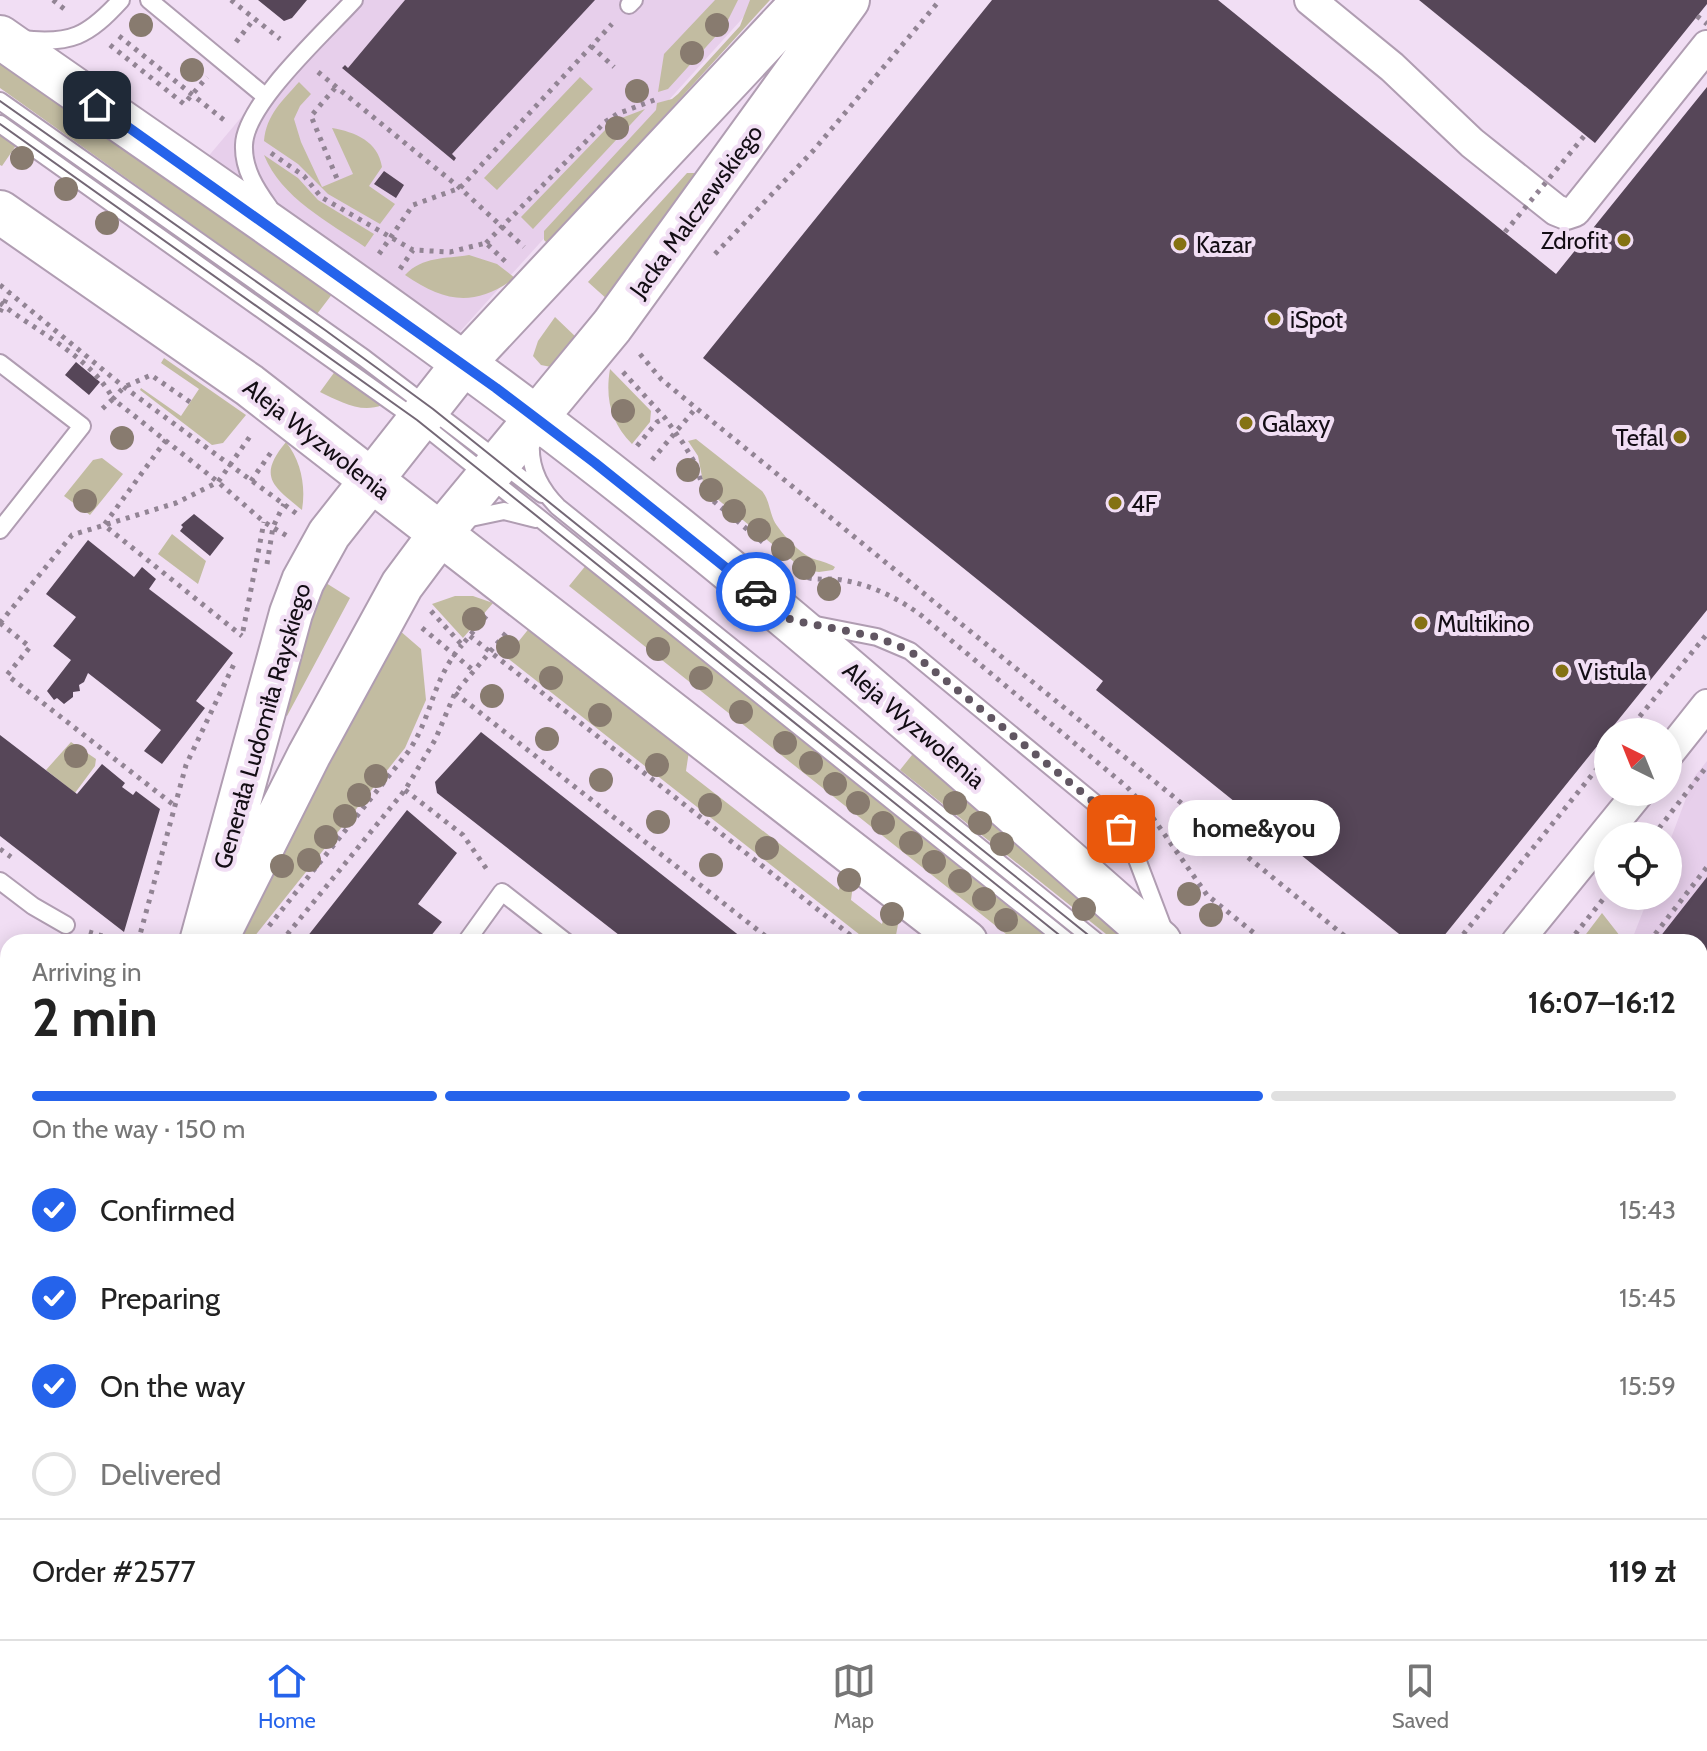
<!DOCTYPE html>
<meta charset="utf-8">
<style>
:root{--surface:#fff;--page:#f6f6f6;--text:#222;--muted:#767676;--line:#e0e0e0;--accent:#2563eb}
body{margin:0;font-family:Cabin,sans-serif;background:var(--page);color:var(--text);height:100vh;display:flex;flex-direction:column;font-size:30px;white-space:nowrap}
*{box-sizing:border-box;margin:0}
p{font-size:26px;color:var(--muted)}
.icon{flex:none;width:44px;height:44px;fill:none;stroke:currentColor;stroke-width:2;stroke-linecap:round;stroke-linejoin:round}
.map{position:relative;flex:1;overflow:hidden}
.drawer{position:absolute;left:0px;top:934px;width:1708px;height:706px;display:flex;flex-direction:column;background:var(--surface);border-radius:24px 24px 0 0;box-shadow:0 4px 20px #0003}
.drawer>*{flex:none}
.needle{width:52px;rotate:317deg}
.buttons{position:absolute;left:1594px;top:718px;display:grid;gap:16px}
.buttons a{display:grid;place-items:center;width:88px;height:88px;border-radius:50%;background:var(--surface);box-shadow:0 4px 20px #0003;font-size:40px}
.pin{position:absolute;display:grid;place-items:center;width:68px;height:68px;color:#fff;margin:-34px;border-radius:16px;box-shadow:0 4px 12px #0006}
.courier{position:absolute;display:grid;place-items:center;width:80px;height:80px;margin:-40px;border:6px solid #2563eb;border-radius:50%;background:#fff;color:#222;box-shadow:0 2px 10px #0007}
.bubble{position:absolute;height:56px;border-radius:28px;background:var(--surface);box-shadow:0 4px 20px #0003;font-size:26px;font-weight:700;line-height:56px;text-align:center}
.summary em{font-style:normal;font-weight:700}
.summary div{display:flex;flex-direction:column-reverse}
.summary{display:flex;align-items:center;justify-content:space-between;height:136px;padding:0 32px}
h1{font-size:52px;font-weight:700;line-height:60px}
.bar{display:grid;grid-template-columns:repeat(4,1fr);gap:12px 8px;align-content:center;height:96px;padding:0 32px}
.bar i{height:10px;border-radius:6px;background:var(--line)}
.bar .on{background:var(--accent)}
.bar p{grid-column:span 4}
.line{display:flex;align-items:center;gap:20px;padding:0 32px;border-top:2px solid var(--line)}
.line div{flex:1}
ol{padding:0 32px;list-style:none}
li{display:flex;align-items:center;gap:24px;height:88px}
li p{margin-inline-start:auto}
li .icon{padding:8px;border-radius:50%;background:var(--accent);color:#fff;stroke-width:4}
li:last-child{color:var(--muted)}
li i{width:44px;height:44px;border:4px solid var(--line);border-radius:50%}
.tab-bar{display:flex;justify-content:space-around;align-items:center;height:112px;border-top:2px solid var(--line);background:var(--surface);font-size:22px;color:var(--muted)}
.tab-bar a{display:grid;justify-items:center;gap:4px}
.tab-bar .on{color:var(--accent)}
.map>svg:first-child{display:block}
.built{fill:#e7cfeb}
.green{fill:#c2bca1}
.building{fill:#564658}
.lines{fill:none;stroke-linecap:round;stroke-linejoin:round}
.lane-casing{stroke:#b09db2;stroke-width:20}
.street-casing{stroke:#b09db2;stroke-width:34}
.secondary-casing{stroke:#b09db2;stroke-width:46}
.path{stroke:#928494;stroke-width:5;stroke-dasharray:4 6;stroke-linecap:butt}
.lane{stroke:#fff;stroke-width:16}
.street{stroke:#fff;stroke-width:30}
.secondary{stroke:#fff;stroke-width:42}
.tram{stroke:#746876;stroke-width:2}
.path-bridge{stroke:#928494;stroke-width:5;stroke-dasharray:4 6;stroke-linecap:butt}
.tree{fill:#887b6f}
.done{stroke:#615662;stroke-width:8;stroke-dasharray:0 14.4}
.route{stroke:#2563eb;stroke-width:10}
.poi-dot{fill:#847213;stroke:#f1def4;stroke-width:3}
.labels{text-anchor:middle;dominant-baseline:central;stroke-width:8;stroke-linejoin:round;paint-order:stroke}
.street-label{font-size:24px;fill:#130d14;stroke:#f1def4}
.poi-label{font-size:24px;fill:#130d14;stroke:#f1def4;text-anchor:start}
</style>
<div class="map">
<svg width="1707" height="1639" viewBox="0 0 1707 1639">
<rect width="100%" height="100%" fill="#f1def4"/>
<path class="built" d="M340,0H759L456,336L201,165Z
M1707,761V1027L1700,1022V942H1631L1649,896H1668V846L1694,777Z"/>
<path class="green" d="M715,0H738L725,26L668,89L658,92L664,54Z
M750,0H770L548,244L544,240V231L656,110L657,103L672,99L678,94L740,26Z
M0,59L333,293L317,314L0,88Z
M580,77L593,89L497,190L484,178Z
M299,82L311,94L300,106L294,119L301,142L322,187L353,174L332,128C355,132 378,141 382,167L369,186L395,204L380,224L328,194L298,164L264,141C266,115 283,100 299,82Z
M645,109L533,229L521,217L607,128L619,119Z
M0,132L17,144L2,166L0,165Z
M264,155L298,178L318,200L374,234L365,247C329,222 281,198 264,155Z
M687,173H695L697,176L608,300L588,282Z
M469,255L497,264L515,278C473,308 445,302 405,275C423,256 445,259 469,255Z
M555,317L578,339L551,367L541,365L533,356L538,341Z
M164,358L246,415L223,443L212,445L140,390L141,388L181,416L199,389L161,363Z
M610,369L651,411L650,422L632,444C611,423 605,399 610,369Z
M336,370L382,405C361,414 339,401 320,392Z
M696,439L762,491C771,502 769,516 778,527C785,537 799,552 811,558C819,561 827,562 835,567L833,570L819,572L804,570L711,494L703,482L698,456L688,441Z
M286,442C301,461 306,486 302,510C273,486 257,477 286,442Z
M102,458L123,474L90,515L64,496L93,460Z
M172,534L206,561L198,584L158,554Z
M587,564L1055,942H1016L569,586Z
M326,583L350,598L287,716L280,713L311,615Z
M455,596H473L493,603L463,638L432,604Z
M531,626L689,751L686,771L839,890L843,870L854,877L851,900L882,924L887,903L900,914L896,935L904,942H869L506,657Z
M399,630L421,649L426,700L405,748L250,942H235L266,875Z
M71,742L96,759L95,766L75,793L46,770Z
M916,750L1134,942H1116L900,770Z
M1602,913L1620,936L1616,942H1580Z
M0,1055L8,1057V1094L0,1091Z
M1700,1265L1707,1268V1326L1704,1332L1700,1329Z
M8,1323V1367L0,1393V1350Z
M135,1632H194L206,1636L205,1639H133Z
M1431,1632H1499L1493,1639H1434Z
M1611,1632H1656L1645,1639H1604Z"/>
<path class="building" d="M258,0H307L292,18L284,21Z
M405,0H595L452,154L456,158L454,161L342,68L345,65L348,68Z
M992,0H1218L1556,274L1707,87V610L1439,942H1409L1096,690L1103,681L703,358Z
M1419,0H1707V4L1595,143Z
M384,171L404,185L396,198L374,184Z
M76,362L100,382L89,395L65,375Z
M194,514L224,538L210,556L180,531L183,527L181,525Z
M88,540L134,577L142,567L156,579L149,589L233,653L196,701L205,708L162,764L144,751L161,730L88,673L84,682L79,685L80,691L73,692V697L64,704L57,698L54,700L47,691L71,660L53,646L76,617L46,594Z
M481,732L741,937L737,942H628L437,793L435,782Z
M0,735L77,794L102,764L125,783L122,787L133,795L136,791L160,809L124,932L0,836Z
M407,810L457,853L418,904L442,922L426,942H303Z
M1707,877V1017L1700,1011V942H1656Z
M7,1105L8,1323L1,1347L0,1129Z
M552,1632H753L751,1639H573Z
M890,1632H960L965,1639H885L883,1637Z
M1269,1632H1394L1389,1639H1260Z"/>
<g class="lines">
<defs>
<path id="lane" d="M149,0L266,97
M629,5L634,0
M21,39C71,45 88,36 121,0
M0,101L364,358L542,494
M0,124L417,420L1068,942
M269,207C256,189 243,169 244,145C245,104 325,32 354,0
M0,363L82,426L0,530
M532,435C527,463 538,487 558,507L1097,942
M466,519L504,511L536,519
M811,624L877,637L910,651L1108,814L1132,846L1165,933
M0,881L33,906L66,925
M466,942L502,892L566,942
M1700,1095L1707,1099
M1700,1359L1707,1364
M1700,1380L1707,1385
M1700,1424L1707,1430
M111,1639L113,1632
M1687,1639L1698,1632"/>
<path id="street" d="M1310,0L1392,67L1472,143L1556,210L1566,214L1575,211L1707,46
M1668,754L1707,705
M1517,942L1639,792
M0,1520L8,1522
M359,1632L381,1639
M809,1639L811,1632"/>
<path id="secondary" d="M0,37C180,163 362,286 537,418C754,582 957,763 1160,942
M0,212L249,385L966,942
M223,926L309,755L402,585L440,534L612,326L848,0
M201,942L291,613L303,581L329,534L463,364L804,0
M1700,1233L1707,1237
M1700,1494L1707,1485
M0,1624L8,1597
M1582,1639L1589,1632"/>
</defs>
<use href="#lane" class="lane-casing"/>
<use href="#street" class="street-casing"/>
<use href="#secondary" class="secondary-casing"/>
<path class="path" d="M53,0L68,12
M231,0L280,39
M119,36L224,120
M236,42L254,19
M110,45L184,104L207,77
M591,46L614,67
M318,72L460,188L524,247
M335,88L311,116L338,181
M271,153L304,176L321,197L413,250L450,252L486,243L508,264
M486,243L605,122L617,114L657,99
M379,254L413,205L460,188L612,24
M715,254L813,151L940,0
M400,269L413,250
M0,285L124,387L297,514
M0,303C36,331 92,358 113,399L101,410
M0,312L9,293
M640,354L661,379L696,408L1352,942
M623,372L665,418L683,443L695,463L705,494L767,546
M190,402L151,375L124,387L113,399L218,482L264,522L287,536
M166,440L104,525L242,636
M637,446L657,422L665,418
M652,460L696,408
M251,481L272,451
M267,564L273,527L284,504
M799,573C812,583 827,577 842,580C872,585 898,598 922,616L1127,787L1146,808L1207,895L1265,942
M431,611L462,645L487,615
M0,623L72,535L176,503L218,482L251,435
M0,623L30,647L7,675L175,806
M422,628L474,671
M243,631L264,522
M470,636L859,942
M455,693L773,942
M1627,732L1707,634
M405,790L463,835L488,871
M1653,836L1707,766
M0,849L11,857
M269,926L408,752C433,716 431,681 462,645
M89,932L123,942
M138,942L186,765L234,664
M281,942L405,790L435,740L455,693L506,633
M1457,942L1608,755
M1569,942L1608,893
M1649,942L1707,867
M0,1009L8,984
M0,1043L8,1033
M1700,1049L1707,1052
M0,1099L8,1101
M1700,1129L1707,1137
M1700,1179L1707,1182
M0,1436L8,1408
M0,1440L8,1442
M1700,1563L1707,1569
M1700,1591L1707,1597
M216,1632L239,1639
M516,1632L537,1639
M1000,1632L1002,1639
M1398,1632L1405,1639
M45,1639L48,1632
M760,1639L762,1632
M863,1639L871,1632
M1034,1639L1036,1632
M1238,1639L1248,1632
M1511,1639L1518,1632"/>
<use href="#lane" class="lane"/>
<use href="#street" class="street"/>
<use href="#secondary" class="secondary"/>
<path class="tram" d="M0,101L325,330L433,409L1097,942
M0,124L417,420L1068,942
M1700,1359L1707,1364
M1700,1380L1707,1385
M1700,1424L1707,1430
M1687,1639L1698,1632"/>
<path class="path-bridge" d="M1697,16L1707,24
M1505,232L1585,135"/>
</g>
<g class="tree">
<circle cx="141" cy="25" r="12"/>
<circle cx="717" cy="25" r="12"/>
<circle cx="692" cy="53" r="12"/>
<circle cx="192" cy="70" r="12"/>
<circle cx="637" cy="91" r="12"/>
<circle cx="617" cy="128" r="12"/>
<circle cx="22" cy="158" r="12"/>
<circle cx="66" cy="189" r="12"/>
<circle cx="107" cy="223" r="12"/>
<circle cx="623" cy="411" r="12"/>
<circle cx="122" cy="438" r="12"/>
<circle cx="688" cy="470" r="12"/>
<circle cx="711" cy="490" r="12"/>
<circle cx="85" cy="501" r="12"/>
<circle cx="734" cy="511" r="12"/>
<circle cx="759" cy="530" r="12"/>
<circle cx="783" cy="549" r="12"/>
<circle cx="804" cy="568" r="12"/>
<circle cx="829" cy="589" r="12"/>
<circle cx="474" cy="619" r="12"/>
<circle cx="508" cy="647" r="12"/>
<circle cx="658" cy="649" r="12"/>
<circle cx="551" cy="678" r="12"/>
<circle cx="701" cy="678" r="12"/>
<circle cx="492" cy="696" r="12"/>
<circle cx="741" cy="712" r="12"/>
<circle cx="600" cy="715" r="12"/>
<circle cx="547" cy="739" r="12"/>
<circle cx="785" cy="743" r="12"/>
<circle cx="76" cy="756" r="12"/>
<circle cx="811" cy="763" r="12"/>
<circle cx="657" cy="765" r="12"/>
<circle cx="376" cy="776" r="12"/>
<circle cx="601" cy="780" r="12"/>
<circle cx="835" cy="784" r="12"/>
<circle cx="359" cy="795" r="12"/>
<circle cx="858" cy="803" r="12"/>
<circle cx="955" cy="803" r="12"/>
<circle cx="710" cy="805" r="12"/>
<circle cx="345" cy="816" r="12"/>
<circle cx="658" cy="822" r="12"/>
<circle cx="883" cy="823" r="12"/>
<circle cx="980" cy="823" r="12"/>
<circle cx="326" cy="837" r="12"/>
<circle cx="911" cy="843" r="12"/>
<circle cx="1002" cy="844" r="12"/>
<circle cx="767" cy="848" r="12"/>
<circle cx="309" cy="860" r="12"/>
<circle cx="934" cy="862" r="12"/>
<circle cx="711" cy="865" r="12"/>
<circle cx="282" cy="866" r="12"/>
<circle cx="849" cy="880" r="12"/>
<circle cx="960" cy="881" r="12"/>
<circle cx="1189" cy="894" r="12"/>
<circle cx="984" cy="899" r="12"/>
<circle cx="1084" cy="909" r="12"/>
<circle cx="892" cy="914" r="12"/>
<circle cx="1211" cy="915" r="12"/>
<circle cx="1006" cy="920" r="12"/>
</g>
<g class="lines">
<path class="done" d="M756,592L791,620L877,637L910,651L1108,814L1121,829"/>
<path class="route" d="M97,105L496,388L595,463L756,592"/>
</g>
<g class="poi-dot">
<circle cx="1624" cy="240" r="8"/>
<circle cx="1180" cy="244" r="8"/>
<circle cx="1274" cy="319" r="8"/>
<circle cx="1246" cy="423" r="8"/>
<circle cx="1680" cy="437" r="8"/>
<circle cx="1115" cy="503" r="8"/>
<circle cx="1421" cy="623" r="8"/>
<circle cx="1562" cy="671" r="8"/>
</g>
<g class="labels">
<g class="street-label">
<text transform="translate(696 211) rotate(-54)">Jacka Malczewskiego</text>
<text transform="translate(317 439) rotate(38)">Aleja Wyzwolenia</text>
<text transform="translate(914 725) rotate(41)">Aleja Wyzwolenia</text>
<text transform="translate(262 726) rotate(-74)">Generała Ludomiła Rayskiego</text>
</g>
<g class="poi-label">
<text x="1608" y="240" text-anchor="end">Zdrofit</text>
<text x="1196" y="244">Kazar</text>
<text x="1290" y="319">iSpot</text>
<text x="1262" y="423">Galaxy</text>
<text x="1664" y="437" text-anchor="end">Tefal</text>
<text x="1131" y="503">4F</text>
<text x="1437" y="623">Multikino</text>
<text x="1578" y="671">Vistula</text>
</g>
</g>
</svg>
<div class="buttons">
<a><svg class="needle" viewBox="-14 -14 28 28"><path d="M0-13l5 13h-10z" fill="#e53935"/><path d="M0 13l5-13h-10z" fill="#767676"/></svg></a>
<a><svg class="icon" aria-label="locate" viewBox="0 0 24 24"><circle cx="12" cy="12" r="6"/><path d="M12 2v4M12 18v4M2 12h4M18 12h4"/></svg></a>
</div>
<div class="pin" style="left:1121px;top:829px;background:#ea580c"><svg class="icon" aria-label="bag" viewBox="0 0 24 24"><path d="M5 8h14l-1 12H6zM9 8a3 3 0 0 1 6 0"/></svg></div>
<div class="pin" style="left:97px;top:105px;background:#1f2937"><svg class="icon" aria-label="home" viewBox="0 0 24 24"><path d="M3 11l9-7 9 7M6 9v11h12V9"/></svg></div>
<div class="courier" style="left:756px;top:592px"><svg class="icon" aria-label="car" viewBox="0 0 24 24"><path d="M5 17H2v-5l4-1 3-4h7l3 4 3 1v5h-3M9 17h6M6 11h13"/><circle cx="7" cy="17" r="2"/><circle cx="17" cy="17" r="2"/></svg></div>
<div class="bubble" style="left:1168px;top:800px;width:172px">home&amp;you</div>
<section class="drawer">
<div class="summary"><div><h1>2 min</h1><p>Arriving in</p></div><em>16:07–16:12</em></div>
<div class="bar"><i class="on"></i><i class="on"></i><i class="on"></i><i></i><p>On the way · 150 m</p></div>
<ol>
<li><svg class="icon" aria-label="check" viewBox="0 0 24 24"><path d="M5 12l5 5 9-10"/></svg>Confirmed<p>15:43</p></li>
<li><svg class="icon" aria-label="check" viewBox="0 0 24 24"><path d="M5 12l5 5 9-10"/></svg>Preparing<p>15:45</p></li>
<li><svg class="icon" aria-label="check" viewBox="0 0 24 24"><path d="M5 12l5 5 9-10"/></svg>On the way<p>15:59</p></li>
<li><i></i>Delivered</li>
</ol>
<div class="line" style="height:104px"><div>Order #2577</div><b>119 zł</b></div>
</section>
</div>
<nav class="tab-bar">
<a class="on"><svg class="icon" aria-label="home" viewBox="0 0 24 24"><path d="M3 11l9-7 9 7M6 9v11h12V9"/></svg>Home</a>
<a><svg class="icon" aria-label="map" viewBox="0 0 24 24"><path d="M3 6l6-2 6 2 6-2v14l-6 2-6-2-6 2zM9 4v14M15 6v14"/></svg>Map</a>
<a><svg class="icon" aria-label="saved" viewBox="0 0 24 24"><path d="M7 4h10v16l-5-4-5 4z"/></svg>Saved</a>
</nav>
